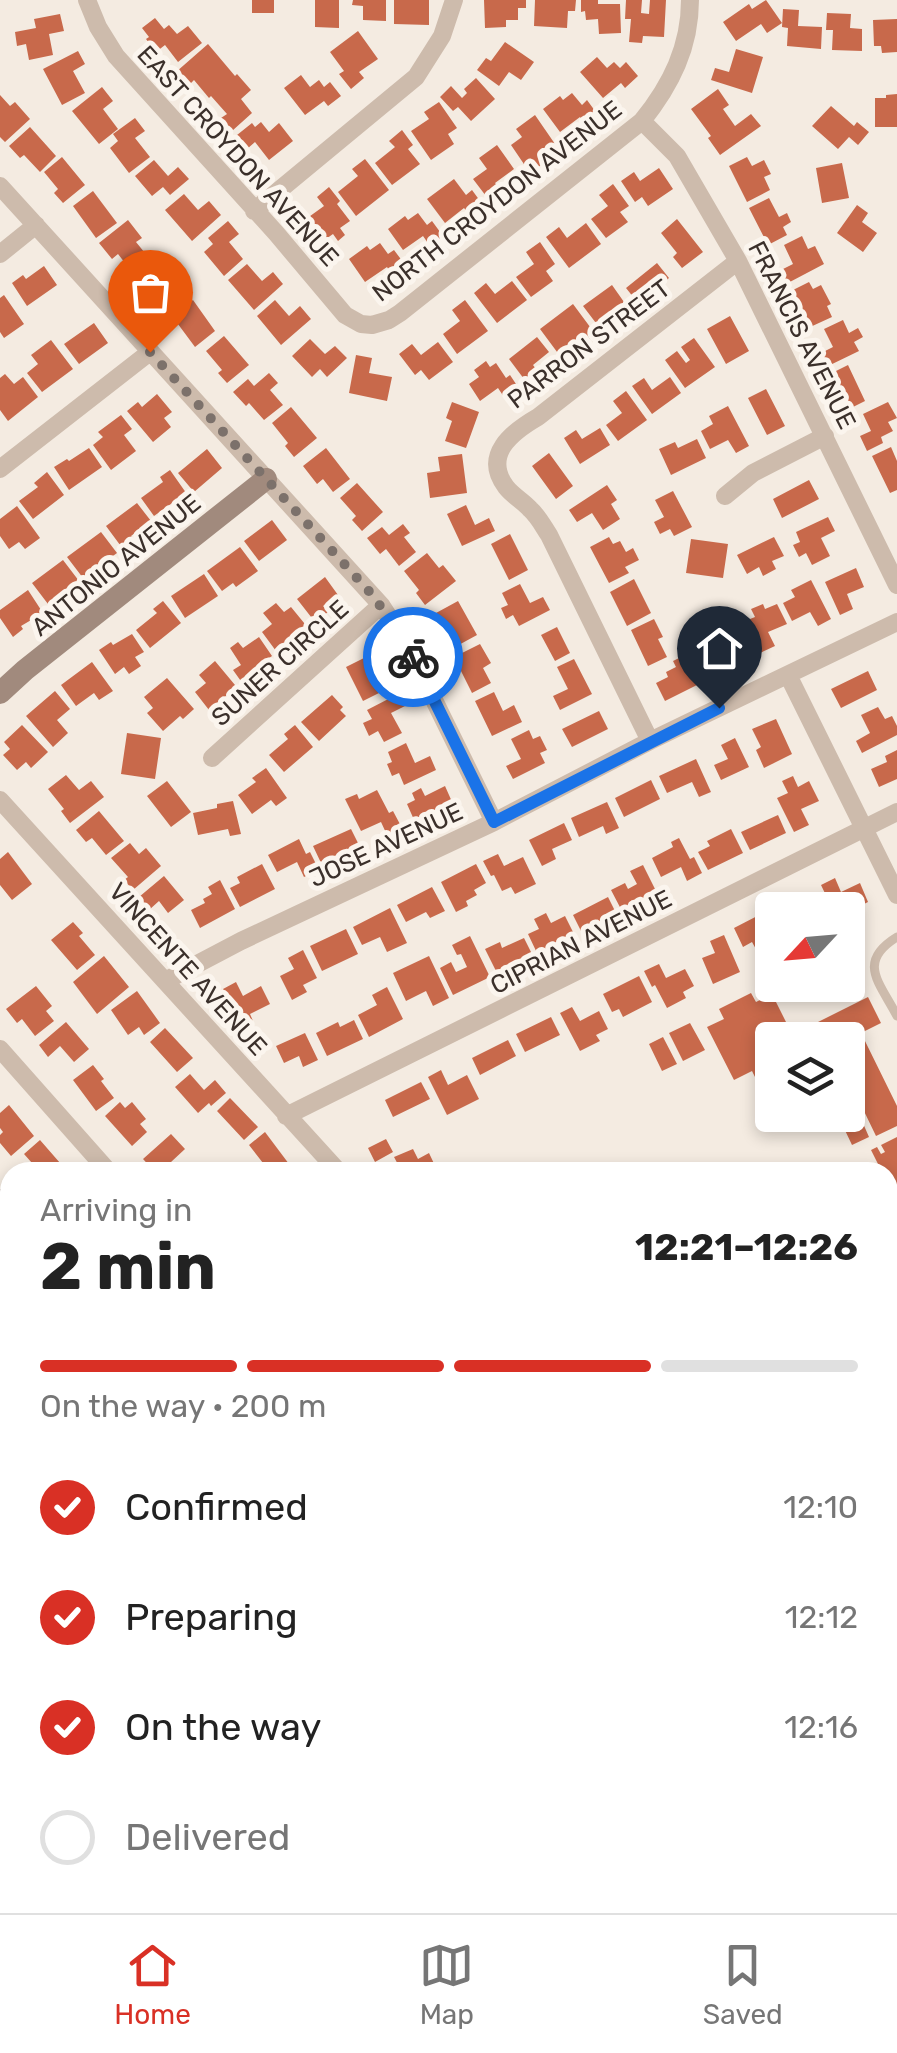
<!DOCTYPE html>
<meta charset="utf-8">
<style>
:root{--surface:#fff;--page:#f6f6f6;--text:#222;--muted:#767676;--line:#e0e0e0;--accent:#d93025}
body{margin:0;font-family:Rubik,sans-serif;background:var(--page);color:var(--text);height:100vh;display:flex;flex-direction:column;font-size:38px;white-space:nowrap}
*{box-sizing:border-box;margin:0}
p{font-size:32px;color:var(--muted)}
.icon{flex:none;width:55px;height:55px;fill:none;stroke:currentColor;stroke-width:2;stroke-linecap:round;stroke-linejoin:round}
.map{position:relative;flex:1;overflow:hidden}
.drawer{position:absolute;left:0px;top:1162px;width:898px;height:752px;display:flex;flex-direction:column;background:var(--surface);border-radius:30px 30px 0 0;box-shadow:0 5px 15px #0003}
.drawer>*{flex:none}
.needle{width:65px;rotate:244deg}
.tools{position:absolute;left:755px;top:892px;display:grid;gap:20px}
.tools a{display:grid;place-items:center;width:110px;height:110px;border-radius:10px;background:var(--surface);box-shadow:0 5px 15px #0003;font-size:50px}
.pin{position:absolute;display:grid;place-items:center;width:85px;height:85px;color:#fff;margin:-102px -42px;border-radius:50% 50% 50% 0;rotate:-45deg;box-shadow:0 0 10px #0007}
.pin .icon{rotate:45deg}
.courier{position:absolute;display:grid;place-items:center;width:100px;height:100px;margin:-50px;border:8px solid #1a73e8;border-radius:50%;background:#fff;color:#222;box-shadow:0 2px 12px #0007}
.summary em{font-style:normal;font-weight:700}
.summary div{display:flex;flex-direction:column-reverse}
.summary{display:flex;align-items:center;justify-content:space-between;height:170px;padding:0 40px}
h1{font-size:65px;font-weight:700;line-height:75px}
.bar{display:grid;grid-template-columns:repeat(4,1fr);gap:15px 10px;align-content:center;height:120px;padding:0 40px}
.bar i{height:12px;border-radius:8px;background:var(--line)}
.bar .on{background:var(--accent)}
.bar p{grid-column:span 4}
ol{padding:0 40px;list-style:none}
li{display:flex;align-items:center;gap:30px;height:110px}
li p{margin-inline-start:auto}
li .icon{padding:10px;border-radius:50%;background:var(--accent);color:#fff;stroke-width:4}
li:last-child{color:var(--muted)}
li i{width:55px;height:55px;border:5px solid var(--line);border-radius:50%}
.dock{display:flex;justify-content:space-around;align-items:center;height:140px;border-top:2px solid var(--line);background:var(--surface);font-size:28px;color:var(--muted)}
.dock a{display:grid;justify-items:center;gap:5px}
.dock .on{color:var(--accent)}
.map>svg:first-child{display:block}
.building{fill:#c8694b}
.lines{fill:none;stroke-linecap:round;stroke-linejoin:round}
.lane{stroke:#cdbbac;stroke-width:9}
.street{stroke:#cdbbac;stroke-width:18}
.secondary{stroke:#a18a7d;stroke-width:22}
.done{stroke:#7c716b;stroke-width:10;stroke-dasharray:0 18}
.route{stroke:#1a73e8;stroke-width:12}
.labels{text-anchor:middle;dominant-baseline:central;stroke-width:10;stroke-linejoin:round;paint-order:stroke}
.street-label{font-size:25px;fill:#3b302b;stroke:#fbf5ee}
</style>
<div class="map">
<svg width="897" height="1913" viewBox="0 0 897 1913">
<rect width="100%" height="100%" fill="#f4ebe1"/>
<path class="building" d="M252,0H274V13H252Z
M315,0H339V28L315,27Z
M353,0H386V21L363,20V6L352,5Z
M394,0H429V25L394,24Z
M484,0H526V8H518V20H506V27L485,28Z
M535,0H576L575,11H568L567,28L534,26Z
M581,0H598V4H620L621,33L599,34L598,19L586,20L585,11L581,12Z
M626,0H642L641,13L649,14L650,0H666L664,37L643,36L642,43L629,42L631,19H625Z
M766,0L782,23L767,33L761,24L736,41L723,22L749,4L752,9Z
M783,9L799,10L798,26L822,27L821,49L787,46L788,28L782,27Z
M827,13L851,14L850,28L862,29V51L832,50L833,30H826Z
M60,14L64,31L49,34L53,55L29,60L26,44L17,46L15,32L36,28L34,19Z
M155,18L164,29L169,25L177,34L188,26L202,43L178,62L165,45L156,52L146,39L149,37L142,28Z
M897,19V52L882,53L881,46H874L873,20Z
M358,31L378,59L359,72L364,78L351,89L339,74L344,71L330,52Z
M505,42L534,62L521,80L509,72L499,86L477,70L486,58L491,61Z
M208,44L235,76L237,74L251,90L241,99L252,113L232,131L221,118L227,114L211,96L209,98L194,80L188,86L176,72Z
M736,49L763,57L752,93L711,80L715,68L729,72Z
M78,51L85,64L73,71L85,93L62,105L43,69Z
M597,57L607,68L614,62L620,68L626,62L638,76L625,88L621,83L603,98L580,72Z
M301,75L310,87L319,80L324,87L330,82L341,96L328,106L324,101L305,115L284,88Z
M476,78L495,99L471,121L458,107L453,111L440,97L451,86L462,98L467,93L464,89Z
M102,87L113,101L103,109L118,129L99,144L72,111Z
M718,89L729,105L723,109L735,126L751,114L761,126L720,155L708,138L711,136L691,109Z
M572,93L582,105L587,100L598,115L586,125L580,117L560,132L543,109L560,96L563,100Z
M897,94V127H875V98H886V95Z
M0,95L10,106L15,102L30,119L5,142L0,137Z
M439,102L457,128L448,134L454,144L431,160L411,131L429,119L424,112Z
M831,106L854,126L857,122L869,132L858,145L849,137L838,149L812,126Z
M535,115L555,144L538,156L544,163L530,173L511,145L522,137L516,129Z
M135,118L145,131L135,138L150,157L129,173L110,148L118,141L113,134Z
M261,122L269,132L279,123L293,141L269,160L255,142L247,149L237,135L252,123L255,127Z
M30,127L56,156L40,172L24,155L20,158L9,146Z
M402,130L413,145L408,149L420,164L392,185L375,163L395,147L389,141Z
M497,145L514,169L495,183L501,191L489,200L473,179L487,169L479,158Z
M62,157L85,185L63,203L54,193L58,189L44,172Z
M747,157L752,166L764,160L771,174L764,177L770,190L747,202L729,166Z
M365,159L389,190L356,216L338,192L358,176L352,169Z
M154,160L168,176L178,167L189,179L170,195L163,187L152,196L135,176Z
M842,163L849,198L822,203L816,168Z
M659,168L673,189L648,206L642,197L635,202L621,181L634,172L640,181Z
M454,179L466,195L472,190L483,205L470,215L464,208L445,223L427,199Z
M613,184L629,206L620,212L628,222L606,238L591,219L608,206L599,195Z
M329,187L340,201L337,204L350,221L340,228L345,235L338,241L333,234L323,241L306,219L324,206L317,197Z
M93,191L117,223L96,238L73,206Z
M184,194L198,210L209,201L221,215L192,241L165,210Z
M769,198L779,217L787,213L791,222L783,227L787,235L768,245L749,208Z
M857,205L868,213L862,222L877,233L863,252L837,233Z
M418,213L427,225L432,221L443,236L430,246L423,236L403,250L388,229L405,216L408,220Z
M677,219L703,252L682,268L673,257L677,253L661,233Z
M128,220L142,238L136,242L149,258L132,272L118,254L112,259L99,243Z
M228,221L239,234L229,242L243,259L224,276L204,252L213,244L208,238Z
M586,223L601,244L569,268L546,237L559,227L567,238Z
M802,236L808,249L815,246L824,264L786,284L779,271L793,264L784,245Z
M540,242L555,264L546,271L553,281L531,297L516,277L534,264L526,252Z
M380,243L388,254L394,250L406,266L392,275L387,267L365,282L349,259L367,246L370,250Z
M159,261L183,292L161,309L152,298L155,295L140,276Z
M657,263L669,278L638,303L626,288Z
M247,264L262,281L273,272L283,284L254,310L228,280Z
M44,266L57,285L27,306L12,283L23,275L26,279Z
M512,281L527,300L497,323L474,293L486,283L495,294Z
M809,282L813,289L821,285L831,304L827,306L832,317L808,328L791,291Z
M612,285L624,302L609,313L615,321L602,331L583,306Z
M4,295L24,324L4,338L0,332V298Z
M193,300L215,331L195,347L172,316Z
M275,300L289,316L300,306L311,319L281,345L257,316Z
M465,300L488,331L457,354L443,334L460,321L452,310Z
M573,304L596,335L563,360L540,329Z
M730,316L749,351L726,364L707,329Z
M843,320L849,333L858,328L863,337L854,342L859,351L826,367L819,354L833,347L824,329Z
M94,323L108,343L79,364L64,344Z
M224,336L249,365L227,383L218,373L222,370L206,351Z
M537,337L549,352L533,365L542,377L530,387L509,359Z
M694,338L715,367L685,388L665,360L677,351L686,363L690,360L681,347Z
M310,339L325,354L335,346L347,358L327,377L320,369L312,377L292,356Z
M51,340L73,369L42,392L27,373L38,364L31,355Z
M438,342L453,362L429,380L421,370L415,375L399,354L412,344L421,355Z
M356,355L372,358L369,373L392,377L387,401L349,393Z
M486,361L490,367L496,363L506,378L510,375L520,390L506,400L498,388L480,401L469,384L479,377L474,370Z
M848,365L865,401L849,409L832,373Z
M269,373L278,383L270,390L283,405L264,420L249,403L246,406L233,392L248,379L254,386Z
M5,374L14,384L23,377L38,397L8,421L0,410V378Z
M670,377L681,393L652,414L632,386L644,378L652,390Z
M766,389L785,426L767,435L748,398Z
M626,391L647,420L618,441L606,425L622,413L613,401Z
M157,394L172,412L164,418L171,427L153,442L127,411L138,402L142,407Z
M452,402L479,412L466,448L445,441L452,421L446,418Z
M888,402L897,418L888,422L893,431L881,437L883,443L867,451L860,436L871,431L863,414Z
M728,406L749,446L736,453L728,440L710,449L701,431L713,424L709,416Z
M291,407L317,438L294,457L285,446L288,443L272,423Z
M121,415L132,429L124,435L136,451L111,470L93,445L103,437L98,432Z
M600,428L610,445L580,464L564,438L576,430L582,439Z
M697,439L706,458L671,475L659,449L675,442L678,448Z
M891,447L897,461V490L890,493L872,456Z
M89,448L102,467L69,490L54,467L67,459L69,461Z
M326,448L350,479L333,492L323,479L317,484L303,466Z
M207,449L222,468L194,492L178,473Z
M549,453L573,486L556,499L532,466Z
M462,454L467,493L430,498L427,473L440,471L438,457Z
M170,470L189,497L178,506L175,501L154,516L141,498L163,482L160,477Z
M47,472L64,495L33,519L19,501L38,487L34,483Z
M809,480L819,499L782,518L773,499Z
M357,483L383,512L362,531L352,520L356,516L340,498Z
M607,485L617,500L611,504L620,519L603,530L592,513L577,522L569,510Z
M673,491L692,527L674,536L670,529L660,534L654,522L664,517L655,500Z
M137,503L151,521L131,536L134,541L123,549L106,526Z
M466,505L475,525L489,518L495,531L462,546L447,514Z
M17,506L40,538L25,549L19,542L9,549L0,536V519Z
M828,517L835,531L821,538L830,556L812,565L806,553L799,557L793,545L800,542L796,532Z
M272,520L287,540L259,561L244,541Z
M403,524L410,533L404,537L416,552L399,566L386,549L380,554L367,538L382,527L389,535Z
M101,532L117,553L83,578L67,557Z
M510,534L528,570L509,580L491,544Z
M609,537L613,544L620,541L626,552L633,548L639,560L625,567L629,573L609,583L590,547Z
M774,537L784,556L772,561L776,569L763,576L759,567L747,574L737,555Z
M691,539L728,544L723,578L686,573Z
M240,547L258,571L236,587L233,583L222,591L207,571Z
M427,553L439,568L443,565L456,581L425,605L416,593L419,590L404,571Z
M63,560L79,581L48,604L32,583Z
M856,568L864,587L847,594L853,609L840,615L825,582Z
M204,574L218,596L185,618L171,596Z
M325,577L338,595L323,606L328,612L315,622L297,599Z
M634,579L651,613L627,626L610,592Z
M811,580L831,619L818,626L810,612L792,621L783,603L795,597L791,590Z
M520,584L530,603L543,597L550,610L519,626L513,615L506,619L501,608L508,605L502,593Z
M28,590L43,613L21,626L23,629L13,637L0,618V610Z
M163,601L181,623L150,648L136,630L157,613L153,609Z
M458,601L477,635L455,647L436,613Z
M276,603L284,612L291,607L309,629L298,638L296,635L276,651L262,632L272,624L263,613Z
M763,604L765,609L777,604L787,624L768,632L775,646L760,653L745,621L755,617L751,609Z
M654,619L663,637L658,639L667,657L648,666L631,630Z
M557,627L570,653L555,661L541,635Z
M132,634L144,652L135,657L141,666L129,674L124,667L115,674L99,650L111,642L113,645Z
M728,636L731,643L744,637L753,655L716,673L707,655L717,650L714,643Z
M259,637L272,656L254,669L258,674L243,684L233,670L241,665L230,648L238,642L243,648Z
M480,644L491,663L483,668L491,683L472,693L454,657Z
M376,652L393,686L363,701L346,667Z
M687,654L701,683L665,701L656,683L668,677L666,672L676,667L673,661Z
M574,659L592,694L560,710L553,696L568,689L557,667Z
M215,661L240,691L229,700L226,696L209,710L195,692L206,683L199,675Z
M92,662L113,691L99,700L94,693L76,706L61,685Z
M868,671L877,690L841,708L831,689Z
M167,678L194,709L183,719L180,716L163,731L147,713L153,708L144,697Z
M55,691L70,709L57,720L68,733L53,747L26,716Z
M494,692L503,711L514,705L522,722L492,736L475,701Z
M398,694L405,706L391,713L402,733L384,742L378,731L369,736L363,723L372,719L367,710Z
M332,695L343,707L340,710L346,716L319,741L301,722Z
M878,707L885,719L892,716L897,726V735L862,753L856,741L870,733L861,715Z
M599,711L608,729L572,747L562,729Z
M776,719L792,754L764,768L756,750L761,747L752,729Z
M22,725L48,752L31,768L26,762L17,770L3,755L10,749L4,742Z
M295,725L313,747L284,772L269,755L288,739L284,734Z
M529,730L533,739L540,736L547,750L540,753L545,763L513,779L506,766L521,759L511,739Z
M127,733L161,738L155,779L121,774Z
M735,738L749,767L721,780L714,765L728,759L721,745Z
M406,743L415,763L430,756L436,770L404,785L399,773L392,776L387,764L392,762L388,752Z
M897,750V779L879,787L871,769L887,762L885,756Z
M696,759L711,792L699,797L692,782L667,793L659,776Z
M266,768L287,798L276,806L271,800L252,814L238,795L256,782L252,778Z
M66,775L79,790L91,781L104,797L70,823L61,811L64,809L48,789Z
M793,776L798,787L809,781L819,801L801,809L809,825L794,832L777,798L788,793L782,781Z
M651,780L660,799L624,817L615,798Z
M167,781L191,812L171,827L147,796Z
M445,786L453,804L415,822L407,804L415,800L412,793L421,788L425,796Z
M377,790L389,813L393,811L402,828L387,835L381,822L361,831L345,799L357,794L359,799Z
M233,801L241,834L230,836L228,829L198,835L193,813L217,808V804Z
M607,802L619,828L606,834L603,826L579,837L571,818Z
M99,811L124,841L106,855L92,838L86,842L76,830Z
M778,815L786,833L750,850L741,832Z
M564,823L572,840L552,849L556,859L542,866L529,840Z
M351,829L360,847L322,865L313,846Z
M731,829L743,853L708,870L698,852L710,846L707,841Z
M679,838L690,859L694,857L702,873L687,881L681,867L661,877L652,858L673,847L671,842Z
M299,839L306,854L310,852L319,870L304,877L297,862L277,872L268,855Z
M130,843L139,854L146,848L161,866L133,890L124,880L128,877L111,858Z
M8,852L32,884L12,900L0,885V859Z
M498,854L504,866L523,857L536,884L515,894L511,887L502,891L494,875L491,876L483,861Z
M262,864L275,889L240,907L230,888L240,883L237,877Z
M476,864L486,883L474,890L477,895L466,901L468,906L456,912L441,882Z
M643,865L658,895L623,913L611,890L625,883L628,889L637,884L630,871Z
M164,876L184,900L168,913L159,901L149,910L139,897Z
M835,878L841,892L860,883L868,902L848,912L833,910L821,885Z
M220,880L235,909L200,928L191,910L205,903L203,899L212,894L208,887Z
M432,887L445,911L430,918L426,912L406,922L397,905Z
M608,897L616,913L581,931L573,915Z
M390,908L407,943L387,952L380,937L362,945L353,927Z
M769,910L772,918V930L761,936L766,946L757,951L752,942L743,947L734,928Z
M546,913L551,923L565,916L574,934L537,953L528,934L539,929L534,919Z
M73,922L83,933L79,936L95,955L77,970L51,940Z
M346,929L358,954L322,971L310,946Z
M724,935L740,972L713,984L702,958L715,953L710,941Z
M470,936L490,977L453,995L440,968L451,962L456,972L467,967L461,954L457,955L452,945Z
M524,938L533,956L497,973L485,949L500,942L502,948Z
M303,950L317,978L303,985L307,992L292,1000L280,976L294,969L288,958Z
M104,956L129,987L97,1014L73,982Z
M429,956L449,998L433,1006L426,991L406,1001L393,973Z
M659,964L666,978L685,969L694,986L683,992L686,998L667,1008L655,985L652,987L644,971Z
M639,976L652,1002L623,1017L619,1009L612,1012L603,994Z
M236,982L243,996L261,986L270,1004L250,1014L253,1021L242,1026L223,989Z
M36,986L52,1006L46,1011L54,1021L35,1036L22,1019L17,1023L6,1009Z
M387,987L403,1019L369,1037L358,1015L377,1005L372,995Z
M137,991L160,1023L144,1035L139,1027L128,1035L111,1010Z
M751,993L756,1002L772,994L795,1040H772V1073L757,1081L752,1071L734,1080L707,1027L724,1019L719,1009Z
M868,997L881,1023L847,1040H817L810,1026Z
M572,1007L580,1021L599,1011L608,1029L596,1035L600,1041L580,1051L560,1013Z
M551,1017L560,1035L525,1052L516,1034Z
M354,1020L363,1039L327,1056L316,1033L338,1022L340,1027Z
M66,1022L89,1049L74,1062L60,1046L48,1057L39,1045Z
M690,1023L705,1050L683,1061L669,1033Z
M165,1028L193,1058L177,1072L150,1042Z
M305,1033L318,1060L303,1067L299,1056L284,1063L276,1046Z
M663,1037L677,1064L662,1071L649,1044Z
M864,1039L897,1106V1126L876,1136L848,1078V1047Z
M508,1040L516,1056L480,1075L472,1058Z
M93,1065L104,1079L101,1081L114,1098L96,1111L73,1080Z
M441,1070L448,1085L467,1075L479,1099L447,1115L428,1077Z
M190,1074L204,1090L215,1080L226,1093L211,1106L209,1103L198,1113L175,1087Z
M421,1082L430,1099L393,1117L385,1100Z
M230,1098L258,1127L244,1140L217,1111Z
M120,1102L125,1108L132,1102L146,1119L140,1124L147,1132L132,1146L105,1116Z
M9,1105L34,1136L11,1156L0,1143V1135L3,1132L0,1128V1113Z
M858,1112L869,1137L852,1145L842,1124L849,1121L848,1117Z
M265,1132L289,1164L278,1172H270L249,1145Z
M171,1134L185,1149L171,1162L180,1172H155L143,1159Z
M897,1137V1204L888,1184V1172H882L871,1150L877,1147L881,1154L885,1152L881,1145Z
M386,1139L393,1152L375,1162L368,1148Z
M40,1140L67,1171L64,1172H40L24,1154Z
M413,1149L418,1159L429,1153L438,1172H402L394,1157Z
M10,1308V1423L0,1429V1411L9,1407L6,1402L0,1405V1314Z
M892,1490L897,1497V1536L888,1543V1493Z
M897,1568V1616L888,1603V1595L894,1590L888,1581V1575Z
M10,1784V1837L0,1841V1789Z
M893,1820L897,1826V1853L889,1860L888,1858V1825Z
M251,1905H281L295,1913H247Z
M366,1905H402L405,1908L408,1905H431L437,1913H372Z
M688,1905H731L738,1913H718L717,1911L715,1913H685L682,1910Z
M833,1905H875L881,1913H829L827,1910Z"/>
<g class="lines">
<path class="lane" d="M897,937C856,962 880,983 897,1016
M0,1523L10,1545
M0,1562L10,1553"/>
<path class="street" d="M87,0L98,27L116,56L276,233L345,315L361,324L372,325L389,320L400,313L642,121C671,85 690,47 690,0
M642,121L677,156L738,261L897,585
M0,186L381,605L407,645L494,822
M254,211L416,77L442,36L454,0
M0,254L36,225
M0,469L150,352
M725,496L753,473L825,436
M788,675L897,895
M650,741L549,535C543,526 538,516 530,509C523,501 513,496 506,487C482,455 512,432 538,417L738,261
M212,758L381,605
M0,800L339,1172
M165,981L241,941L494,822L650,741L897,622
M0,1049L109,1172
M286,1116L897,812
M888,1454L897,1448
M888,1669L897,1662
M888,1770L897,1781
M455,1905L462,1913
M775,1905L782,1913
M325,1913L330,1905"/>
<path class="secondary" d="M0,693L25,670L266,479
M0,1200L10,1211
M0,1236L10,1247
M888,1306L897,1301
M888,1334L897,1329
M604,1905L611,1913
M635,1905L642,1913
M80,1913L90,1905
M124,1913L134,1905"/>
</g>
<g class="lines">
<path class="done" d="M150,352L368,590L397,628L413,657"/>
<path class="route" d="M413,657L494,822L719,708"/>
</g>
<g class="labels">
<g class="street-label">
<text transform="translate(238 156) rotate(48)">EAST CROYDON AVENUE</text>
<text transform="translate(497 201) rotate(-38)">NORTH CROYDON AVENUE</text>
<text transform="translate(802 335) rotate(63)">FRANCIS AVENUE</text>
<text transform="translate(589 344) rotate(-37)">PARRON STREET</text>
<text transform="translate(116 565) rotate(-39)">ANTONIO AVENUE</text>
<text transform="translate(280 663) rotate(-42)">SUNER CIRCLE</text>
<text transform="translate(386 845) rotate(-25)">JOSE AVENUE</text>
<text transform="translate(581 942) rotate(-27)">CIPRIAN AVENUE</text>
<text transform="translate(188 969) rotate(48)">VINCENTE AVENUE</text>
</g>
</g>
</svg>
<div class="tools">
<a><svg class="needle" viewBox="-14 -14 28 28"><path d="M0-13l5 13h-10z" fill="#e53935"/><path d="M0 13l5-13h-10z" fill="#767676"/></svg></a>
<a><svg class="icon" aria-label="layers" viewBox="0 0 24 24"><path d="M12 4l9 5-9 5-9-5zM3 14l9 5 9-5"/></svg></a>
</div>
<div class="pin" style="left:150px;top:352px;background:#ea580c"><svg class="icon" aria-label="bag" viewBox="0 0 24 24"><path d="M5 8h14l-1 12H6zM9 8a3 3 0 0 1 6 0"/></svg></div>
<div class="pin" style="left:719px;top:708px;background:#1f2937"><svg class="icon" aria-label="home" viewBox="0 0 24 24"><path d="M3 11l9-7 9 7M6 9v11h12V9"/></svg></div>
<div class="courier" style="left:413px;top:657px"><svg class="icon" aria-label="bike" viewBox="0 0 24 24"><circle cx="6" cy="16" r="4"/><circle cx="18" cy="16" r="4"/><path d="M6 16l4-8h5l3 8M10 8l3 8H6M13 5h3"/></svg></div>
<section class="drawer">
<div class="summary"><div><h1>2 min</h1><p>Arriving in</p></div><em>12:21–12:26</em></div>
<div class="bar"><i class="on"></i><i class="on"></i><i class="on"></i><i></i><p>On the way · 200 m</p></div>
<ol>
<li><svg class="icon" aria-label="check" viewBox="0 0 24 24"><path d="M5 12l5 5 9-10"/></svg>Confirmed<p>12:10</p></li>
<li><svg class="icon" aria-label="check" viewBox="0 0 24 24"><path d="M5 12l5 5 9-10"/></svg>Preparing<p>12:12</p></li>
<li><svg class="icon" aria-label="check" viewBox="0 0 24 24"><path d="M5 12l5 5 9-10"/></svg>On the way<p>12:16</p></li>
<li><i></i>Delivered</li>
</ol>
</section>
</div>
<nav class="dock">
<a class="on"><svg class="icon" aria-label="home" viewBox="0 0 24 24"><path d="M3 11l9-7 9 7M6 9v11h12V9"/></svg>Home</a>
<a><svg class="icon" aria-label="map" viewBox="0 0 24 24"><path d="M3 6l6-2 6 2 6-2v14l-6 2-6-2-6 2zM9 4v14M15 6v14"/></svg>Map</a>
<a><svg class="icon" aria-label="saved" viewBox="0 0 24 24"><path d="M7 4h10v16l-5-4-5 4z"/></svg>Saved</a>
</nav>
